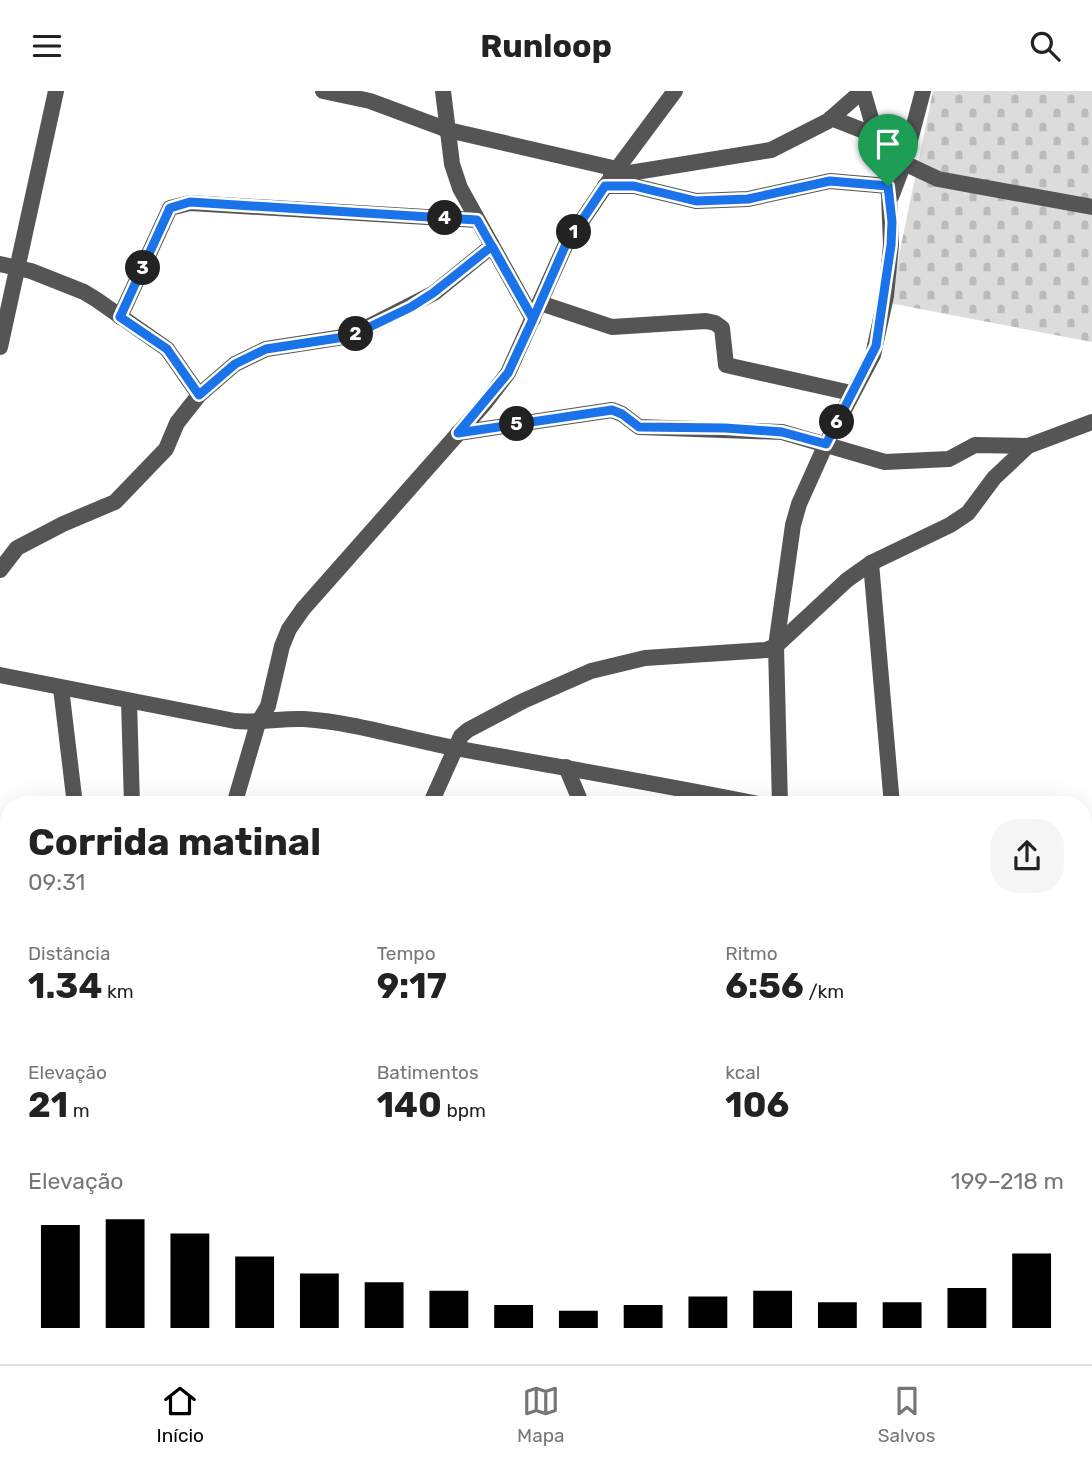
<!DOCTYPE html>
<html lang="pt">
<head>
<meta charset="utf-8">
<style>
	:root { --surface:#fff; --page:#f6f6f6; --text:#222; --muted:#767676; --line:#e0e0e0; --accent:#000 }
	body { margin:0; font-family:Rubik,sans-serif; background:var(--page); color:var(--text); height:100vh; display:flex; flex-direction:column; font-size:26px; white-space:nowrap }
	* { box-sizing:border-box; margin:0 }
	p { font-size:23px; color:var(--muted) }
	.icon { flex:none; width:38px; height:38px; fill:none; stroke:currentColor; stroke-width:2; stroke-linecap:round; stroke-linejoin:round }
	.map { position:relative; flex:1; overflow:hidden }
	.sheet { position:absolute; left:0px; top:705px; width:1092px; height:569px; display:flex; flex-direction:column; background:var(--surface); border-radius:28px 28px 0 0; box-shadow:0 7px 28px #0002 }
	.sheet>* { flex:none }
	.pin { position:absolute; display:grid; place-items:center; width:60px; height:60px; color:#fff; margin:-72px -30px; border-radius:50% 50% 50% 0; rotate:-45deg; box-shadow:0 0 7px #0007 }
	.pin .icon { rotate:45deg }
	.km { position:absolute; width:35px; height:35px; margin:-18px; border-radius:50%; background:#222; color:#fff; font-size:19px; line-height:35px; text-align:center }
	.round { display:grid; place-items:center; flex:none; width:74px; height:74px; border-radius:28px; background:var(--page) }
	.head { display:flex; align-items:center; justify-content:space-between; height:119px; padding:0 28px }
	h1 { font-size:38px; font-weight:700; line-height:52px }
	.figures { display:grid; grid-template-columns:repeat(3,1fr); gap:10px; height:119px; padding:7px 28px }
	.figures div { display:grid; align-content:center }
	.figures b { font-size:35px; font-weight:700 }
	.figures small { font-size:19px; font-weight:400 }
	.figures p { font-size:19px }
	.chart { height:196px; padding:14px 28px }
	.chart p { display:flex; justify-content:space-between }
	.chart svg { width:100%; height:126px; margin-top:7px; stroke:var(--accent); stroke-width:6 }
	header { display:flex; justify-content:space-between; align-items:center; height:91px; padding:0 28px; background:var(--surface); font-size:32px; font-weight:700 }
	.tab-bar { display:flex; justify-content:space-around; align-items:center; height:98px; border-top:2px solid var(--line); background:var(--surface); font-size:19px; color:var(--muted) }
	.tab-bar a { display:grid; justify-items:center; gap:4px }
	.tab-bar .current { color:var(--accent) }
	.map>svg:first-child { display:block }
	.cemetery { fill:url(#cemetery-stones) }
	.lines { fill:none; stroke-linecap:round; stroke-linejoin:round }
	.major-casing { stroke:#dbdbdb; stroke-width:19 }
	.minor { stroke:#555; stroke-width:16 }
	.major { stroke:#000; stroke-width:18 }
	.route-casing { stroke:#fff; stroke-width:14 }
	.route { stroke:#1a73e8; stroke-width:9 }
</style>
</head>
<body>
<header><svg class="icon" aria-label="menu" viewBox="0 0 24 24"><path d="M4 6h16M4 12h16M4 18h16"/></svg>Runloop<svg class="icon" aria-label="search" viewBox="0 0 24 24"><circle cx="10" cy="10" r="6"/><path d="M15 15l6 6"/></svg></header>
<div class="map">
<svg width="1092" height="1273" viewBox="0 0 1092 1273">
	<defs>
		<pattern id="cemetery-stones" width="16" height="16" patternUnits="userSpaceOnUse" patternTransform="scale(1.75)"><rect width="16" height="16" fill="#dcdcdc"/><path d="M2 7V4a2 2 0 0 1 4 0v3zM10 15v-3a2 2 0 0 1 4 0v3z" fill="#bbb"/></pattern>
	</defs>
	<rect width="100%" height="100%" fill="#fff"/>
	<path class="cemetery" d="M 933,0 L 1092,0 L 1092,251 L 889,212 Z"/>
	<g class="lines">
		<g class="major-casing">
			<g id="major">
				<path d="M 0,933 L 9,934"/>
				<path d="M 1083,1092 L 1092,1093"/>
			</g>
		</g>
		<g class="minor">
			<path d="M 323,0 L 370,10 L 448,39 L 617,78"/>
			<path d="M 443,0 L 452,73 L 460,97 L 533,228"/>
			<path d="M 831,27 L 877,45 L 904,72 L 938,88 L 1092,116"/>
			<path d="M 611,85 L 771,59 L 828,30 L 862,0"/>
			<path d="M 605,95 L 634,95 L 696,110 L 748,108 L 830,90 L 888,95"/>
			<path d="M 891,106 L 904,72 L 923,0"/>
			<path d="M 0,173 L 31,180 L 84,201 L 97,209 L 167,258 L 199,304"/>
			<path d="M 540,212 L 612,236 L 706,230 L 715,232 L 722,237 L 726,274 L 851,302"/>
			<path d="M 120,226 L 170,117 L 190,112 L 477,129"/>
			<path d="M 0,256 L 56,0"/>
			<path d="M 458,342 L 612,319 L 622,323 L 639,336 L 782,341 L 885,371 L 949,368 L 975,354 L 1028,355"/>
			<path d="M 871,472 L 892,714"/>
			<path d="M 0,479 L 17,457 L 63,433 L 115,411 L 166,358 L 177,332 L 199,304 L 235,273 L 266,258 L 350,245 L 434,202 L 492,155"/>
			<path d="M 0,584 L 235,630 C 258,632 281,627 304,628 C 353,631 406,648 455,657 C 558,676 660,693 763,714"/>
			<path d="M 61,597 L 75,714"/>
			<path d="M 129,610 L 132,714"/>
			<path d="M 566,676 L 582,714"/>
			<path d="M 234,714 L 258,632 L 268,615 L 282,555 L 289,538 L 303,518 L 486,311 L 508,282 L 566,153 L 617,78 L 675,0"/>
			<path d="M 430,714 L 461,645 L 468,639 L 523,610 L 591,580 L 645,567 L 766,559 L 776,555 L 847,489 L 871,472 L 950,434 L 968,422 L 994,387 L 1028,355 L 1092,331"/>
			<path d="M 780,714 L 776,555 L 793,434 L 799,413 L 826,353 L 873,264 L 886,205 L 891,154 L 889,104 L 884,72 L 863,0"/>
			<path d="M 1083,846 L 1092,850"/>
			<path d="M 0,1013 L 9,1027"/>
			<path d="M 0,1044 L 9,1042"/>
			<path d="M 81,1265 L 82,1273"/>
			<path d="M 460,1265 L 462,1273"/>
			<path d="M 969,1265 L 1010,1273"/>
			<path d="M 183,1273 L 196,1265"/>
			<path d="M 700,1273 L 700,1265"/>
			<path d="M 885,1273 L 886,1265"/>
		</g>
		<use href="#major" class="major"/>
	</g>
	<g class="lines">
		<g class="route-casing">
			<path id="route" d="M 888,95 L 830,90 L 748,108 L 696,110 L 634,95 L 605,95 L 566,153 L 533,228 L 492,155 L 433,202 L 411,216 L 351,245 L 266,258 L 235,273 L 199,304 L 167,258 L 120,226 L 170,117 L 190,111 L 477,129 L 533,228 L 508,282 L 458,342 L 612,319 L 622,323 L 639,336 L 725,337 L 782,341 L 826,353 L 876,255 L 891,154 L 892,131 L 888,95"/>
		</g>
		<use href="#route" class="route"/>
	</g>
</svg>
<div class="pin" style="left:888px;top:95px;background:#1e9e55"><svg class="icon" aria-label="arrive" viewBox="0 0 24 24"><path d="M6 21V4h12l-3 4 3 4H6"/></svg></div>
<b class="km" style="left:574px;top:141px">1</b>
<b class="km" style="left:356px;top:243px">2</b>
<b class="km" style="left:143px;top:177px">3</b>
<b class="km" style="left:445px;top:127px">4</b>
<b class="km" style="left:517px;top:333px">5</b>
<b class="km" style="left:837px;top:331px">6</b>
<section class="sheet">
<div class="head"><div><h1>Corrida matinal</h1><p>09:31</p></div><a class="round"><svg class="icon" aria-label="share" viewBox="0 0 24 24"><path d="M12 15V3M7 8l5-5 5 5M5 13v7h14v-7"/></svg></a></div>
<div class="figures">
<div><p>Distância</p><b>1.34<small> km</small></b></div>
<div><p>Tempo</p><b>9:17</b></div>
<div><p>Ritmo</p><b>6:56<small> /km</small></b></div>
</div>
<div class="figures">
<div><p>Elevação</p><b>21<small> m</small></b></div>
<div><p>Batimentos</p><b>140<small> bpm</small></b></div>
<div><p>kcal</p><b>106</b></div>
</div>
<div class="chart"><p><span>Elevação</span>199–218 m</p>
<svg viewBox="0 0 160 44" preserveAspectRatio="none"><path d="M5 44V8M15 44V6M25 44V11M35 44V19M45 44V25M55 44V28M65 44V31M75 44V36M85 44V38M95 44V36M105 44V33M115 44V31M125 44V35M135 44V35M145 44V30M155 44V18"/></svg>
</div>
</section>
</div>
<nav class="tab-bar">
<a class="current"><svg class="icon" aria-label="home" viewBox="0 0 24 24"><path d="M3 11l9-7 9 7M6 9v11h12V9"/></svg>Início</a>
<a><svg class="icon" aria-label="map" viewBox="0 0 24 24"><path d="M3 6l6-2 6 2 6-2v14l-6 2-6-2-6 2zM9 4v14M15 6v14"/></svg>Mapa</a>
<a><svg class="icon" aria-label="saved" viewBox="0 0 24 24"><path d="M7 4h10v16l-5-4-5 4z"/></svg>Salvos</a>
</nav>
</body>
</html>
